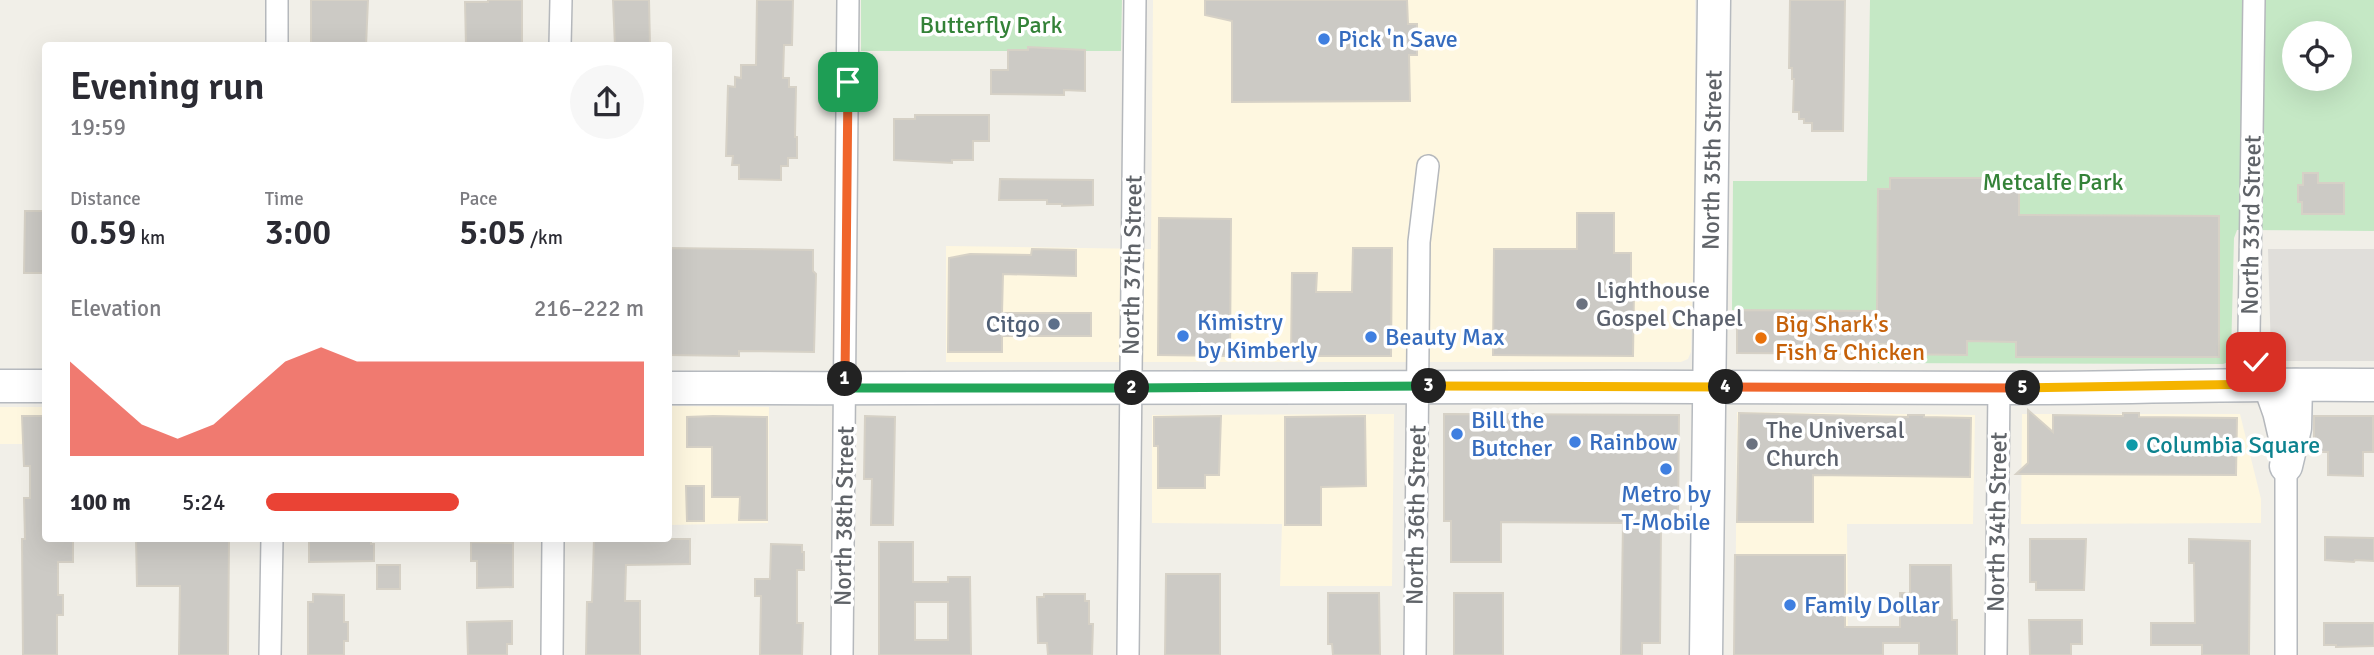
<!DOCTYPE html>
<html lang="en">
<head>
<meta charset="utf-8">
<style>
	:root { --surface:#fff; --page:#f7f7f7; --text:#2b2b33; --muted:#7c7c81; --accent:#ea4335 }
	body { margin:0; font-family:Signika,sans-serif; background:var(--page); color:var(--text); height:100vh; display:flex; flex-direction:column; font-size:26px; white-space:nowrap }
	* { box-sizing:border-box; margin:0 }
	p { font-size:23px; color:var(--muted) }
	.icon { flex:none; width:38px; height:38px; fill:none; stroke:currentColor; stroke-width:2; stroke-linecap:round; stroke-linejoin:round }
	.map { position:relative; flex:1; overflow:hidden }
	.details { position:absolute; left:42px; top:42px; width:630px; height:500px; display:flex; flex-direction:column; background:var(--surface); border-radius:7px; box-shadow:0 7px 28px #0002 }
	.details>* { flex:none }
	.controls { position:absolute; left:2282px; top:21px; display:grid; gap:14px }
	.controls a { display:grid; place-items:center; width:70px; height:70px; border-radius:50%; background:var(--surface); box-shadow:0 7px 28px #0002; font-size:35px }
	.pin { position:absolute; display:grid; place-items:center; width:60px; height:60px; color:#fff; margin:-30px; border-radius:14px; box-shadow:0 4px 10px #0006 }
	.km { position:absolute; width:35px; height:35px; margin:-18px; border-radius:50%; background:#222; color:#fff; font-size:19px; line-height:35px; text-align:center }
	.round { display:grid; place-items:center; flex:none; width:74px; height:74px; border-radius:37px; background:var(--page) }
	.headline { display:flex; align-items:center; justify-content:space-between; height:119px; padding:0 28px }
	h1 { font-size:38px; font-weight:600; line-height:52px }
	.stats { display:grid; grid-template-columns:repeat(3,1fr); gap:10px; height:119px; padding:7px 28px }
	.stats div { display:grid; align-content:center }
	.stats b { font-size:35px; font-weight:600 }
	.stats small { font-size:19px; font-weight:400 }
	.stats p { font-size:19px }
	.chart { height:196px; padding:14px 28px }
	.chart p { display:flex; justify-content:space-between }
	.chart svg { width:100%; height:126px; margin-top:7px; fill:var(--accent); opacity:.7 }
	ul { padding:0 28px; list-style:none; font-size:23px }
	li { display:grid; grid-template-columns:112px 84px 1fr; align-items:center; height:52px }
	li i { height:18px; border-radius:9px; background:var(--accent) }
	.map>svg:first-child { display:block }
	.commercial { fill:#fef7e0 }
	.industrial { fill:#e0deda }
	.green { fill:#c5e8c5; fill-rule:evenodd }
	.building { fill:#cccac5; stroke:#d6d1c6; stroke-width:2; fill-rule:evenodd }
	.lines { fill:none; stroke-linecap:round; stroke-linejoin:round }
	.minor-casing { stroke:#b5b8bc; stroke-width:24 }
	.secondary-casing { stroke:#b6babf; stroke-width:35 }
	.minor { stroke:#fff; stroke-width:21 }
	.secondary { stroke:#fff; stroke-width:32 }
	.split-1-casing { stroke:#fff; stroke-width:14 }
	.split-2-casing { stroke:#fff; stroke-width:14 }
	.split-3-casing { stroke:#fff; stroke-width:14 }
	.split-4-casing { stroke:#fff; stroke-width:14 }
	.split-5-casing { stroke:#fff; stroke-width:14 }
	.split-6-casing { stroke:#fff; stroke-width:14 }
	.split-1 { stroke:#f0652b; stroke-width:9 }
	.split-2 { stroke:#22a559; stroke-width:9 }
	.split-3 { stroke:#22a559; stroke-width:9 }
	.split-4 { stroke:#f5b400; stroke-width:9 }
	.split-5 { stroke:#f0652b; stroke-width:9 }
	.split-6 { stroke:#f5b400; stroke-width:9 }
	.shop-dot { fill:#3f7fe0; stroke:#fff; stroke-width:2.5 }
	.worship-dot { fill:#6b7280; stroke:#fff; stroke-width:2.5 }
	.service-dot { fill:#5c6f8a; stroke:#fff; stroke-width:2.5 }
	.food-dot { fill:#e8710a; stroke:#fff; stroke-width:2.5 }
	.culture-dot { fill:#0f9aa8; stroke:#fff; stroke-width:2.5 }
	.labels { text-anchor:middle; dominant-baseline:central; stroke-width:7; stroke-linejoin:round; paint-order:stroke }
	.park-label { font-size:24px; fill:#348238; stroke:#fff }
	.shop-label { font-size:24px; fill:#366cbe; stroke:#fff; text-anchor:start }
	.street-label { font-size:24px; fill:#5f6368; stroke:#fff }
	.worship-label { font-size:24px; fill:#5b616d; stroke:#fff; text-anchor:start }
	.service-label { font-size:24px; fill:#4e5e75; stroke:#fff; text-anchor:end }
	.food-label { font-size:24px; fill:#c56008; stroke:#fff; text-anchor:start }
	.culture-label { font-size:24px; fill:#0d838f; stroke:#fff; text-anchor:start }
</style>
</head>
<body>
<div class="map">
<svg width="2374" height="655" viewBox="0 0 2374 655">
	<rect width="100%" height="100%" fill="#f1efe8"/>
	<g class="commercial">
		<path d="M 1153,0 L 1695,0 L 1695,193 L 1691,352 L 1688,359 L 1681,362 L 946,362 L 946,246 L 1151,249 Z"/>
		<path d="M 668,406 L 769,407 L 768,523 L 669,525 Z"/>
		<rect x="0" y="407" width="45" height="37"/>
		<path d="M 1737,412 L 1975,415 L 1973,524 L 1847,524 L 1848,655 L 1735,655 Z"/>
		<path d="M 1394,414 L 1392,586 L 1280,586 L 1282,524 L 1152,523 L 1152,415 Z"/>
		<path d="M 2022,414 L 2240,414 L 2261,499 L 2261,523 L 2021,524 Z"/>
	</g>
	<path class="industrial" d="M 2268,249 L 2374,249 L 2374,361 L 2280,361 L 2271,354 Z"/>
	<g class="green">
		<path d="M 861,0 L 1122,0 L 1121,51 L 861,51 Z"/>
		<path d="M 1870,0 L 2374,0 L 2374,231 L 2237,230 L 2234,238 L 2231,355 L 2229,362 L 2223,364 L 1869,363 L 1867,311 L 1732,310 L 1733,181 L 1867,181 ZM 2294,33 L 2340,33 L 2340,79 L 2294,79 Z"/>
	</g>
	<g class="building">
		<path d="M 311,0 L 368,0 L 366,46 L 311,46 Z"/>
		<path d="M 488,0 L 522,0 L 522,46 L 466,46 L 465,2 L 488,2 Z"/>
		<path d="M 613,0 L 649,0 L 650,46 L 615,46 Z"/>
		<path d="M 757,0 L 793,0 L 792,45 L 784,45 L 783,78 L 789,78 L 789,87 L 796,87 L 795,137 L 797,137 L 797,158 L 788,158 L 788,166 L 781,166 L 781,180 L 739,179 L 739,165 L 732,165 L 733,156 L 726,156 L 728,86 L 735,87 L 735,77 L 741,78 L 741,65 L 756,65 Z"/>
		<path d="M 1205,0 L 1407,0 L 1408,24 L 1417,24 L 1417,55 L 1409,55 L 1410,101 L 1232,102 L 1232,21 L 1205,15 Z"/>
		<path d="M 1790,0 L 1845,0 L 1843,131 L 1812,131 L 1812,123 L 1804,123 L 1804,119 L 1799,119 L 1799,112 L 1793,112 L 1794,79 L 1792,79 L 1792,68 L 1789,68 Z"/>
		<path d="M 1028,47 L 1085,50 L 1085,91 L 1064,90 L 1064,95 L 991,94 L 991,70 L 1008,70 L 1008,50 L 1028,50 Z"/>
		<path d="M 915,115 L 989,115 L 989,141 L 973,141 L 973,160 L 952,160 L 952,163 L 894,160 L 894,119 L 915,119 Z"/>
		<path d="M 2303,173 L 2318,173 L 2318,183 L 2344,183 L 2344,214 L 2302,214 L 2302,202 L 2298,202 L 2298,185 L 2303,185 Z"/>
		<path d="M 1890,178 L 2007,178 L 2007,189 L 2019,189 L 2019,215 L 2219,216 L 2219,357 L 2016,357 L 2016,342 L 1967,341 L 1967,355 L 1890,354 L 1890,344 L 1854,344 L 1854,354 L 1737,353 L 1737,310 L 1877,311 L 1878,189 L 1890,189 Z"/>
		<path d="M 1000,179 L 1093,180 L 1093,205 L 1062,206 L 1062,204 L 1047,204 L 1047,200 L 999,200 Z"/>
		<path d="M 25,211 L 46,211 L 46,273 L 24,273 Z"/>
		<path d="M 1577,213 L 1614,213 L 1614,253 L 1631,253 L 1631,289 L 1634,289 L 1633,356 L 1493,355 L 1494,249 L 1577,249 Z"/>
		<path d="M 1159,218 L 1231,219 L 1230,356 L 1158,355 Z"/>
		<path d="M 668,248 L 813,250 L 813,271 L 816,274 L 814,352 L 739,351 L 739,356 L 668,355 Z"/>
		<path d="M 1353,248 L 1392,248 L 1391,356 L 1291,356 L 1292,273 L 1317,273 L 1316,292 L 1352,292 Z"/>
		<path d="M 1032,249 L 1076,250 L 1076,276 L 1003,274 L 1002,313 L 1091,313 L 1091,336 L 1002,336 L 1002,352 L 948,352 L 949,258 L 970,254 L 1031,255 Z"/>
		<path d="M 2028,410 L 2053,432 L 2053,415 L 2123,416 L 2123,413 L 2139,413 L 2139,417 L 2237,418 L 2236,475 L 2016,474 L 2028,463 Z"/>
		<path d="M 1739,413 L 1908,417 L 1908,415 L 1924,415 L 1924,417 L 1971,418 L 1970,477 L 1813,475 L 1813,522 L 1737,522 Z"/>
		<path d="M 1444,414 L 1679,415 L 1678,523 L 1661,523 L 1660,643 L 1642,643 L 1642,655 L 1621,655 L 1623,523 L 1501,522 L 1501,562 L 1451,562 L 1451,521 L 1444,521 Z"/>
		<path d="M 22,416 L 46,416 L 46,539 L 73,539 L 73,562 L 58,562 L 58,595 L 63,595 L 63,615 L 57,615 L 57,655 L 23,655 L 22,539 L 25,539 L 24,498 L 30,498 L 30,466 L 24,466 Z"/>
		<path d="M 713,416 L 767,417 L 767,520 L 739,520 L 740,497 L 712,497 L 712,447 L 687,447 L 687,417 Z"/>
		<path d="M 865,416 L 895,417 L 893,525 L 871,525 L 872,479 L 864,479 Z"/>
		<path d="M 1221,416 L 1219,475 L 1205,475 L 1205,488 L 1158,488 L 1158,446 L 1154,446 L 1154,417 Z"/>
		<path d="M 1365,416 L 1366,486 L 1321,487 L 1321,525 L 1285,525 L 1285,417 Z"/>
		<path d="M 2314,416 L 2373,416 L 2373,452 L 2363,452 L 2363,476 L 2328,475 L 2328,452 L 2314,452 Z"/>
		<path d="M 686,486 L 704,486 L 704,521 L 687,521 Z"/>
		<path d="M 2325,537 L 2374,538 L 2374,561 L 2355,560 L 2354,562 L 2325,560 Z"/>
		<path d="M 136,539 L 229,539 L 228,655 L 179,655 L 180,586 L 137,586 Z"/>
		<path d="M 309,539 L 371,539 L 371,544 L 374,544 L 374,561 L 309,562 Z"/>
		<path d="M 594,539 L 690,539 L 690,564 L 626,565 L 625,601 L 640,601 L 640,655 L 586,655 L 587,602 L 592,602 Z"/>
		<path d="M 2030,539 L 2086,539 L 2084,590 L 2036,590 L 2036,582 L 2030,582 Z"/>
		<path d="M 2189,539 L 2250,541 L 2249,655 L 2202,655 L 2202,645 L 2151,645 L 2151,623 L 2195,623 L 2194,563 L 2189,563 Z"/>
		<path d="M 471,542 L 513,543 L 513,587 L 477,588 L 477,561 L 471,561 Z"/>
		<path d="M 879,542 L 913,542 L 913,582 L 948,582 L 948,577 L 970,577 L 971,655 L 879,655 ZM 915,602 L 948,602 L 948,640 L 915,640 Z"/>
		<path d="M 771,544 L 802,545 L 802,552 L 804,552 L 804,570 L 797,570 L 797,623 L 803,623 L 802,655 L 760,655 L 761,596 L 755,596 L 755,579 L 770,579 Z"/>
		<path d="M 1735,555 L 1845,555 L 1845,627 L 1900,627 L 1900,593 L 1910,593 L 1910,565 L 1951,565 L 1952,620 L 1957,620 L 1957,655 L 1919,655 L 1919,643 L 1883,643 L 1883,655 L 1734,655 Z"/>
		<rect x="377" y="565" width="23" height="24"/>
		<path d="M 1166,574 L 1220,574 L 1220,655 L 1165,655 Z"/>
		<path d="M 1328,593 L 1379,593 L 1380,655 L 1333,655 L 1332,644 L 1328,644 Z"/>
		<rect x="1454" y="593" width="49" height="62"/>
		<path d="M 313,594 L 344,595 L 344,622 L 348,622 L 348,641 L 344,641 L 344,655 L 308,655 L 308,602 L 313,602 Z"/>
		<path d="M 1044,594 L 1085,594 L 1085,601 L 1089,601 L 1089,624 L 1093,624 L 1092,655 L 1048,655 L 1047,643 L 1038,643 L 1037,597 L 1044,597 Z"/>
		<path d="M 2029,620 L 2082,620 L 2082,644 L 2071,644 L 2071,655 L 2030,655 Z"/>
		<path d="M 512,621 L 512,644 L 507,644 L 507,655 L 468,655 L 467,622 Z"/>
		<path d="M 2324,623 L 2374,623 L 2374,646 L 2336,647 L 2336,645 L 2324,645 Z"/>
	</g>
	<g class="lines">
		<g class="minor-casing">
			<g id="minor">
				<path d="M 2254,0 L 2249,335 L 2251,349 L 2274,414 L 2286,466 L 2286,655"/>
				<path d="M 277,46 L 277,0"/>
				<path d="M 560,46 L 561,0"/>
				<path d="M 270,655 L 272,539"/>
				<path d="M 552,655 L 553,539"/>
				<path d="M 842,655 L 848,0"/>
				<path d="M 1128,655 L 1135,0"/>
				<path d="M 1415,655 L 1419,242 L 1428,166"/>
				<path d="M 1996,655 L 1999,388"/>
			</g>
		</g>
		<g class="secondary-casing">
			<g id="secondary">
				<path d="M 0,386 L 46,386"/>
				<path d="M 668,388 C 1111,389 1554,385 1997,388 C 2123,389 2248,383 2374,385"/>
				<path d="M 2286,466 L 2295,428 L 2296,385"/>
				<path d="M 1706,655 L 1714,0"/>
			</g>
		</g>
		<use href="#minor" class="minor"/>
		<use href="#secondary" class="secondary"/>
	</g>
	<g class="lines">
		<g class="split-1-casing">
			<path id="split-1" d="M 845,379 L 848,82"/>
		</g>
		<g class="split-2-casing">
			<path id="split-2" d="M 845,379 L 845,388 L 1132,388"/>
		</g>
		<g class="split-3-casing">
			<path id="split-3" d="M 1132,388 L 1429,386"/>
		</g>
		<g class="split-4-casing">
			<path id="split-4" d="M 1429,386 L 1726,387"/>
		</g>
		<g class="split-5-casing">
			<path id="split-5" d="M 1726,387 L 2023,388"/>
		</g>
		<g class="split-6-casing">
			<path id="split-6" d="M 2023,388 L 2264,384 L 2256,362"/>
		</g>
		<use href="#split-1" class="split-1"/>
		<use href="#split-2" class="split-2"/>
		<use href="#split-3" class="split-3"/>
		<use href="#split-4" class="split-4"/>
		<use href="#split-5" class="split-5"/>
		<use href="#split-6" class="split-6"/>
	</g>
	<g class="shop-dot">
		<circle cx="1324" cy="39" r="7"/>
		<circle cx="1183" cy="336" r="7"/>
		<circle cx="1371" cy="337" r="7"/>
		<circle cx="1457" cy="434" r="7"/>
		<circle cx="1575" cy="442" r="7"/>
		<circle cx="1666" cy="469" r="7"/>
		<circle cx="1790" cy="605" r="7"/>
	</g>
	<g class="worship-dot">
		<circle cx="1582" cy="304" r="7"/>
		<circle cx="1752" cy="444" r="7"/>
	</g>
	<circle class="service-dot" cx="1054" cy="324" r="7"/>
	<circle class="food-dot" cx="1761" cy="338" r="7"/>
	<circle class="culture-dot" cx="2132" cy="445" r="7"/>
	<g class="labels">
		<g class="park-label">
			<text x="991" y="25">Butterfly Park</text>
			<text x="2053" y="182">Metcalfe Park</text>
		</g>
		<g class="shop-label">
			<text x="1338" y="39">Pick 'n Save</text>
			<text x="1197" y="322">Kimistry<tspan x="1197" dy="28">by Kimberly</tspan></text>
			<text x="1385" y="337">Beauty Max</text>
			<text x="1471" y="420">Bill the<tspan x="1471" dy="28">Butcher</tspan></text>
			<text x="1589" y="442">Rainbow</text>
			<text x="1666" y="494" text-anchor="middle">Metro by<tspan x="1666" dy="28">T-Mobile</tspan></text>
			<text x="1804" y="605">Family Dollar</text>
		</g>
		<g class="street-label">
			<text transform="translate(1712 160) rotate(-89)">North 35th Street</text>
			<text transform="translate(2251 225) rotate(-89)">North 33rd Street</text>
			<text transform="translate(1132 265) rotate(-89)">North 37th Street</text>
			<text transform="translate(1416 515) rotate(-89)">North 36th Street</text>
			<text transform="translate(844 516) rotate(-89)">North 38th Street</text>
			<text transform="translate(1997 522) rotate(-89)">North 34th Street</text>
		</g>
		<g class="worship-label">
			<text x="1596" y="290">Lighthouse<tspan x="1596" dy="28">Gospel Chapel</tspan></text>
			<text x="1766" y="430">The Universal<tspan x="1766" dy="28">Church</tspan></text>
		</g>
		<g class="service-label">
			<text x="1040" y="324">Citgo</text>
		</g>
		<g class="food-label">
			<text x="1775" y="324">Big Shark's<tspan x="1775" dy="28">Fish &amp; Chicken</tspan></text>
		</g>
		<g class="culture-label">
			<text x="2146" y="445">Columbia Square</text>
		</g>
	</g>
</svg>
<div class="controls">
<a><svg class="icon" aria-label="locate" viewBox="0 0 24 24"><circle cx="12" cy="12" r="6"/><path d="M12 2v4M12 18v4M2 12h4M18 12h4"/></svg></a>
</div>
<div class="pin" style="left:848px;top:82px;background:#1e9e55"><svg class="icon" aria-label="arrive" viewBox="0 0 24 24"><path d="M6 21V4h12l-3 4 3 4H6"/></svg></div>
<div class="pin" style="left:2256px;top:362px;background:#d93025"><svg class="icon" aria-label="check" viewBox="0 0 24 24"><path d="M5 12l5 5 9-10"/></svg></div>
<b class="km" style="left:845px;top:379px">1</b>
<b class="km" style="left:1132px;top:388px">2</b>
<b class="km" style="left:1429px;top:386px">3</b>
<b class="km" style="left:1726px;top:387px">4</b>
<b class="km" style="left:2023px;top:388px">5</b>
<section class="details">
<div class="headline"><div><h1>Evening run</h1><p>19:59</p></div><a class="round"><svg class="icon" aria-label="share" viewBox="0 0 24 24"><path d="M12 15V3M7 8l5-5 5 5M5 13v7h14v-7"/></svg></a></div>
<div class="stats">
<div><p>Distance</p><b>0.59<small> km</small></b></div>
<div><p>Time</p><b>3:00</b></div>
<div><p>Pace</p><b>5:05<small> /km</small></b></div>
</div>
<div class="chart"><p><span>Elevation</span>216–222 m</p>
<svg viewBox="0 0 160 44" preserveAspectRatio="none"><path d="M0 44V11L10 22L20 33L30 38L40 33L50 22L60 11L70 6L80 11L90 11L100 11L110 11L120 11L130 11L140 11L150 11L160 11V44z"/></svg>
</div>
<ul>
<li><b>100 m</b>5:24<i style="width:51%"></i></li>
</ul>
</section>
</div>
</body>
</html>
